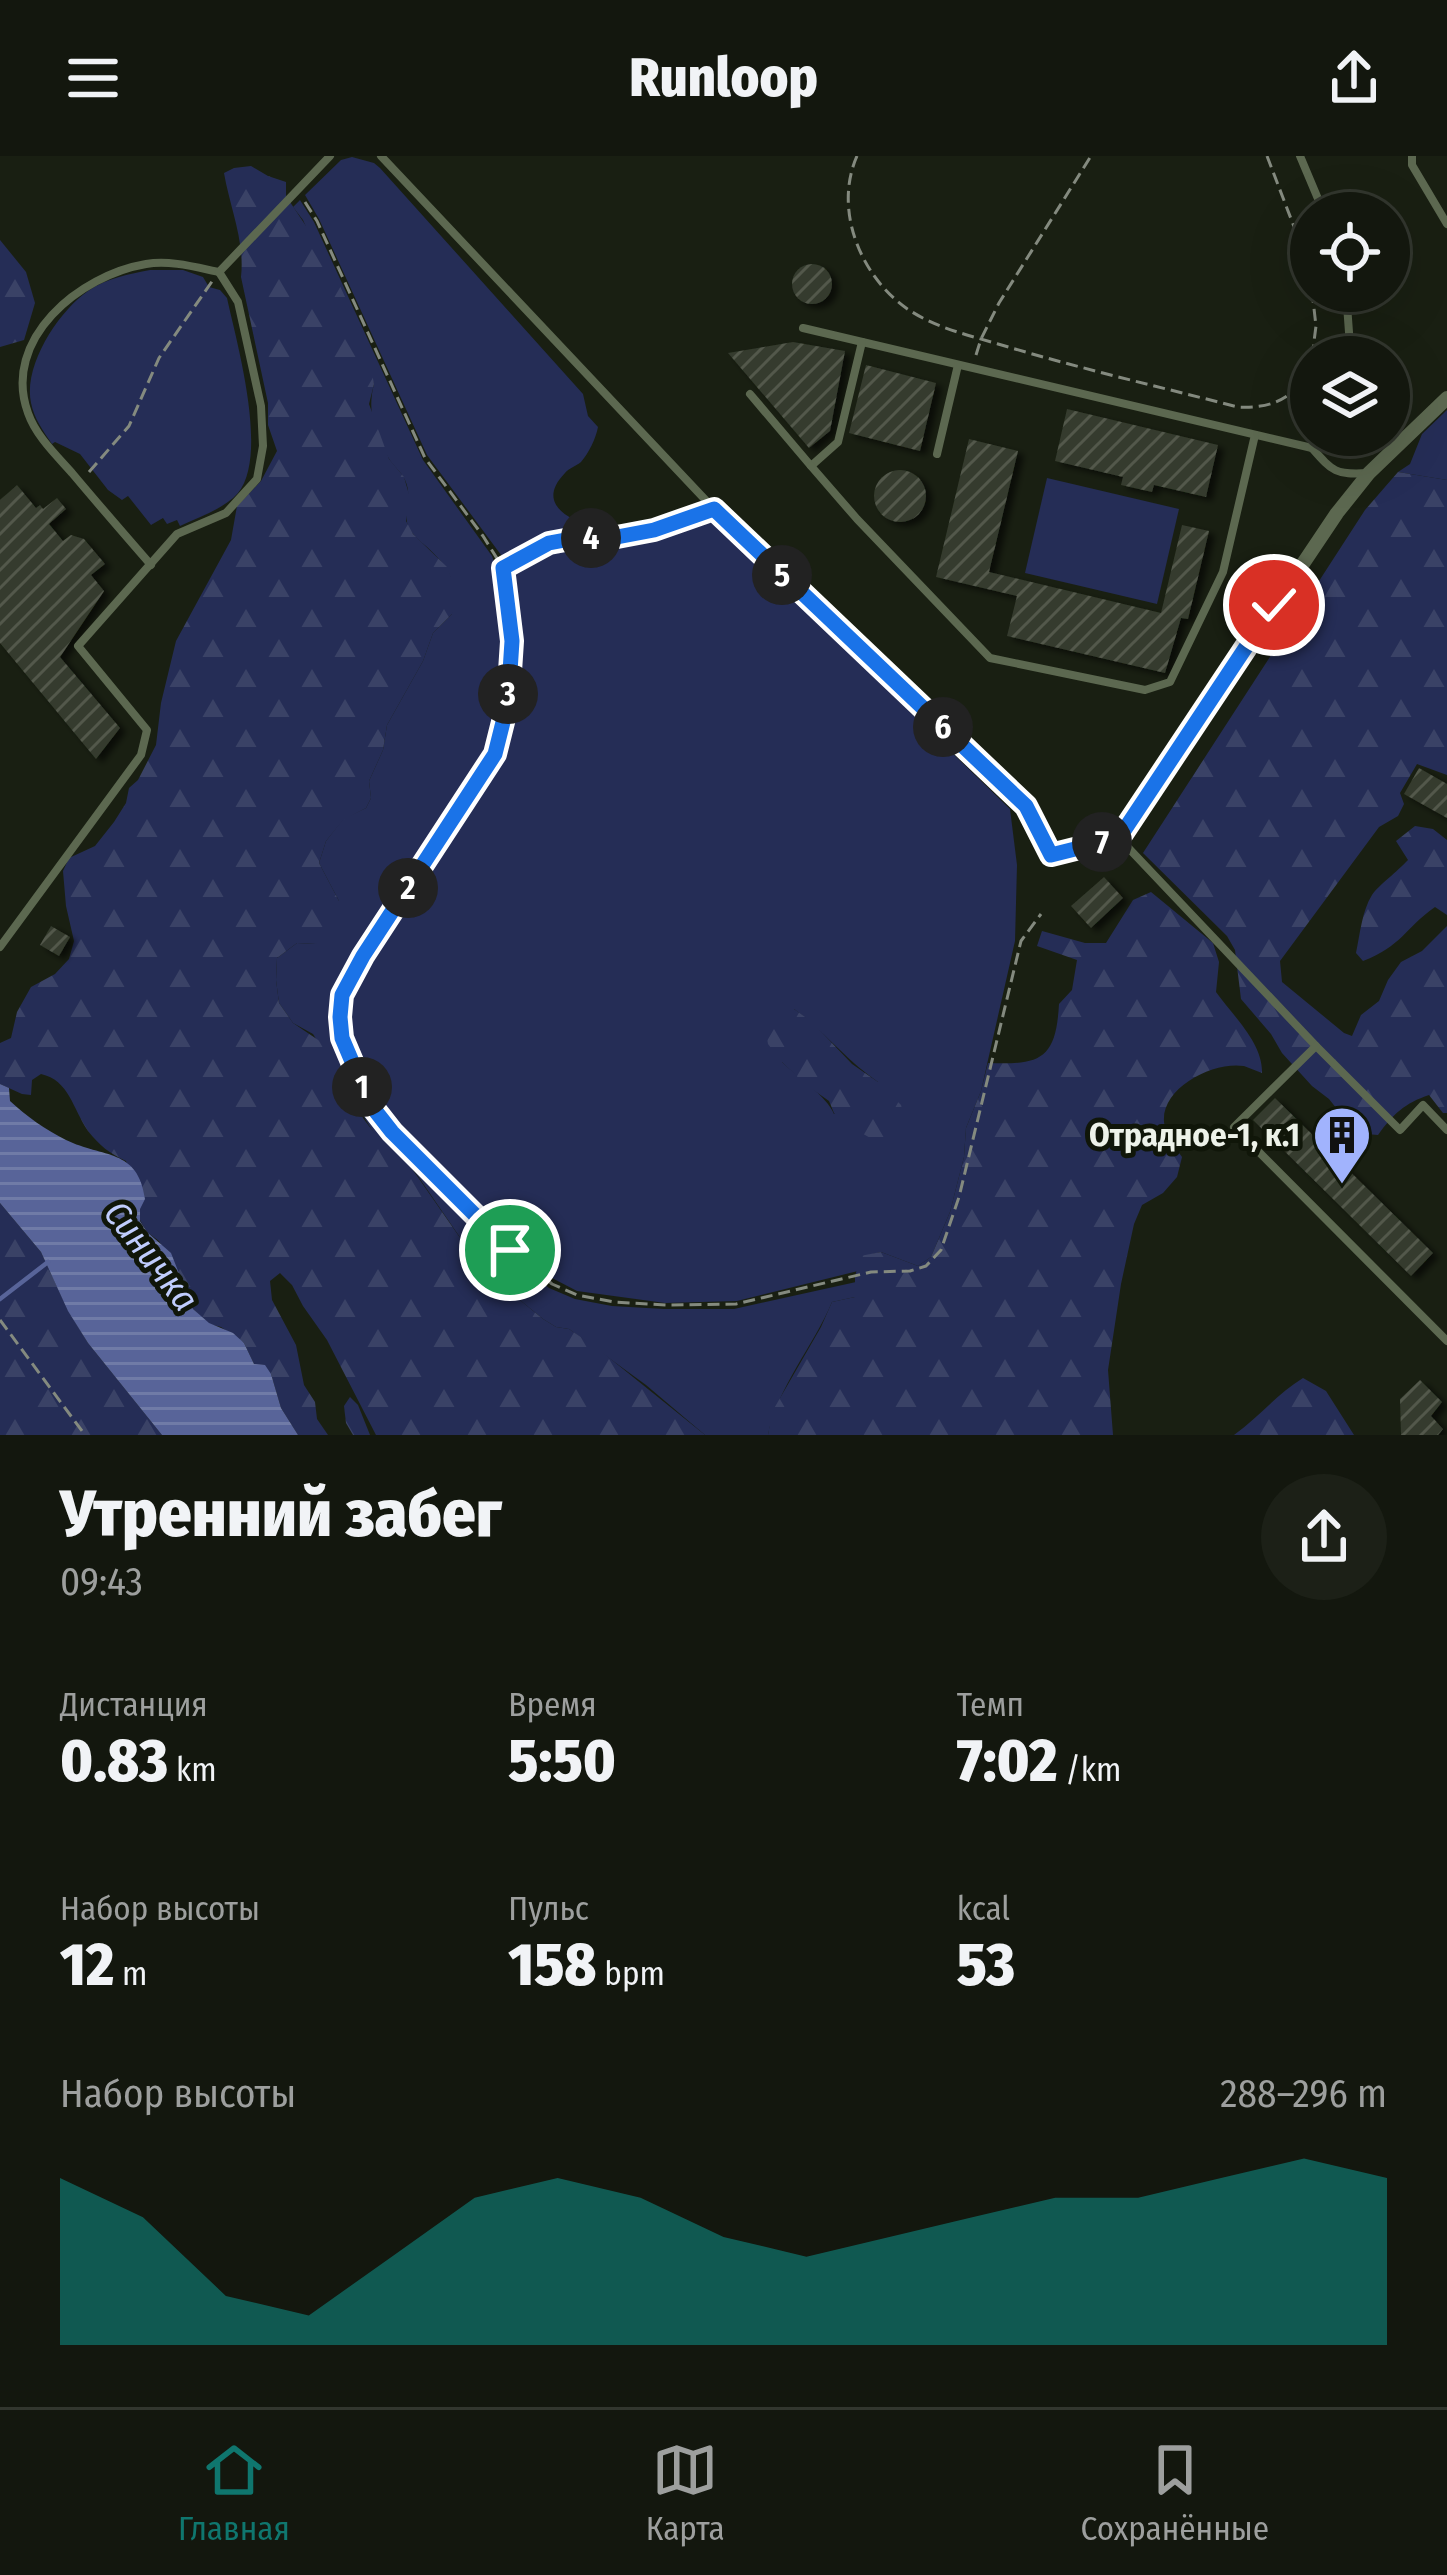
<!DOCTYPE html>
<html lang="ru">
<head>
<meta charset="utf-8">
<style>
	:root { --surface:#13170e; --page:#1c2017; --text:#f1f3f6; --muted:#9d9f9e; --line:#32362e; --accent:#0f766e }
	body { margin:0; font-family:"Fira Sans Condensed",sans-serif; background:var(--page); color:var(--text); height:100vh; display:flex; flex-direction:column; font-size:45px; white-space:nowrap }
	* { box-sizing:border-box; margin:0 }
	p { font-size:39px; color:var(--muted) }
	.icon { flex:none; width:66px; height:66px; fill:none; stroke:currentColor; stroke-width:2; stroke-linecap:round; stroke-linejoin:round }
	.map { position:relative; height:1279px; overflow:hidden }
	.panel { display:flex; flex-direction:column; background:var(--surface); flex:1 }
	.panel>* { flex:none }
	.controls { position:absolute; left:1290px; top:36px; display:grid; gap:24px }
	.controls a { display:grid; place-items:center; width:120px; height:120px; border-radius:50%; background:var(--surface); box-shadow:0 12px 48px #0002,0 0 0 3px var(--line); font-size:60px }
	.pin { position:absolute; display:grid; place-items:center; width:102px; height:102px; color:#fff; margin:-51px; border:6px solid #fff; border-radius:50%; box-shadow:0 3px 12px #0007 }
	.km { position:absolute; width:60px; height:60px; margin:-30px; border-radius:50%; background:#222; color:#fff; font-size:33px; line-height:60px; text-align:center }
	.round { display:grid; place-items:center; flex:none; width:126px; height:126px; border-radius:63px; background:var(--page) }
	.head { display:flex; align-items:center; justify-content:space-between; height:204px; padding:0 60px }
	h1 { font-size:66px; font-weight:800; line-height:90px }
	.metrics { display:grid; grid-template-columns:repeat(3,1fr); gap:18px; height:204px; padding:12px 60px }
	.metrics div { display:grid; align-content:center }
	.metrics b { font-size:60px; font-weight:800 }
	.metrics small { font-size:33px; font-weight:400 }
	.metrics p { font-size:33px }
	.chart { height:336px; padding:24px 60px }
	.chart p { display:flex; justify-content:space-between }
	.chart svg { width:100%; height:216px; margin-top:12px; fill:var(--accent); opacity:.7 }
	header { display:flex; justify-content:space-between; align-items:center; height:156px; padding:0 60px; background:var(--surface); font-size:54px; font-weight:800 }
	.dock { display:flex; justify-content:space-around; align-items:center; height:168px; border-top:3px solid var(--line); background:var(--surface); font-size:33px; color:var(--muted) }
	.dock a { display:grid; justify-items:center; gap:6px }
	.dock .active { color:var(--accent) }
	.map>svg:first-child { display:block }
	.grass { fill:#252d56; fill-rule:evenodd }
	.forest { fill:url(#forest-firs) }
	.water { fill:url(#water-rules) }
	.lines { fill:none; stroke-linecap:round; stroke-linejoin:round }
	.stream { stroke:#586499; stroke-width:4.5 }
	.building { fill:url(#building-hatch); filter:url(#shadow) }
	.path { stroke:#848a7f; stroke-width:3; stroke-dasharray:12 6; stroke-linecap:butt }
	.lane { stroke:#5c6850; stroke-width:8 }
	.street { stroke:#5c6850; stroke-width:14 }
	.route-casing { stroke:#fff; stroke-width:24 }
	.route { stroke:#1a73e8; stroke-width:15 }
	.labels { text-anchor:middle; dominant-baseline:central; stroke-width:10; stroke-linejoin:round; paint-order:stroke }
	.poi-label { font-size:33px; font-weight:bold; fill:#edf2e9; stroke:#101609; text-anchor:end }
	.water-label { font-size:36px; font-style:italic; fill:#c0cdfd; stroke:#101609 }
</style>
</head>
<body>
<header><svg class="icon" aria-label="menu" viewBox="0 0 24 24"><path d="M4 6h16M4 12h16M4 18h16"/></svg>Runloop<svg class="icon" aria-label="share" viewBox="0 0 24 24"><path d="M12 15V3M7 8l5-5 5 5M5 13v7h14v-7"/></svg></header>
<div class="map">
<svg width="1447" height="1279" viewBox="0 0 1447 1279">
	<defs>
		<pattern id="forest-firs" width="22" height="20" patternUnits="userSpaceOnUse" patternTransform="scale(3)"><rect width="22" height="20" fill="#252d56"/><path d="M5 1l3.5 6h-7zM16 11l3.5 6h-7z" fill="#3a4266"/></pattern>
		<pattern id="water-rules" width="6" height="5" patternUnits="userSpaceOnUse" patternTransform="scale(3)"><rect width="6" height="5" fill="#586499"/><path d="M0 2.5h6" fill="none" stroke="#707ba7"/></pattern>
		<pattern id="building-hatch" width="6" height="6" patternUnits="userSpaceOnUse" patternTransform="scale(3)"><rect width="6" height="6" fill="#343b2d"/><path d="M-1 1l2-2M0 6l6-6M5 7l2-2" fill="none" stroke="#52584b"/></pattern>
		<filter id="shadow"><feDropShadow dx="6" dy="4" stdDeviation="3" flood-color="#0009"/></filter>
	</defs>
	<rect width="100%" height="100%" fill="#191f12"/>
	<g class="grass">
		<path d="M 352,1 L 374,7 L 380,12 L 583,238 L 588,260 L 598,271 C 596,282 589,297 581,306 C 576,310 569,312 565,317 C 537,346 565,362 592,371 L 594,376 L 548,384 L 511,402 L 504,403 L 427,299 L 319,63 L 305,39 L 341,4 Z"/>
		<path d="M 300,44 L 314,66 L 423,304 L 492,400 L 500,423 L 504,450 L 506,486 L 503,547 L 490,598 L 359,797 L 338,838 L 335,861 L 338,884 L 367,951 L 471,1065 L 549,1132 L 575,1143 L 612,1150 L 664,1153 L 734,1153 L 856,1126 L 855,1141 L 832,1146 C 813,1191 777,1232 768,1279 L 705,1279 L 646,1229 L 569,1173 L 556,1171 L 543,1163 L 481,1112 L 400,994 L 375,979 L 313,878 L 293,867 L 279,847 L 276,824 L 277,802 L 297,787 L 316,788 L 339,745 L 319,707 L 326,685 L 343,663 L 366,652 L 371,642 L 369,625 L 383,594 L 387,569 L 423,505 L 433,477 L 452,458 C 453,421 455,418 427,391 C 420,385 412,379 408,370 C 403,355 413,341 405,324 C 401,315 392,309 388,301 C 374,276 367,255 374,228 L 303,64 L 293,51 Z"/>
		<path d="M 150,114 L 183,114 L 203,121 L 209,131 L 220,134 L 227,142 C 237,188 269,299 238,337 C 224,353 199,361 180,370 L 177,364 L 167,368 L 163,362 L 151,369 L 128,340 L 122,344 L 108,334 L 80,298 L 55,286 L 52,288 C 43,275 34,262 31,247 C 23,209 59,155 88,135 C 107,122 129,118 150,114 Z"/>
		<path d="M 1447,254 L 1447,324 L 1398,316 L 1410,308 L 1422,278 Z"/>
		<path d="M 1047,322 L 1179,353 L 1157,448 L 1025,417 Z"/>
		<path d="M 710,362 L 1010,653 L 1017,709 L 1015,785 L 981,935 L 966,972 L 964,1001 L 950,1056 L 931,1101 L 918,1110 L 881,1096 L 861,1101 L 858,1115 L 737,1145 L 665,1147 L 577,1135 L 552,1122 L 475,1056 L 449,1022 L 399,976 L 374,945 L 346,881 L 345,859 L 347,840 L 366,802 L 500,599 L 513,547 L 517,483 L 510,419 L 512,411 C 559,380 594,388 647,379 C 669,376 688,365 710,362 ZM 794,853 C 824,875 847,905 878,926 L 834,958 C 827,940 797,921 782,906 Z"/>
	</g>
	<g class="forest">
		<path d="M 251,10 L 268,20 L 286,26 L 286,40 L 326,100 L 366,186 L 374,228 L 369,248 L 389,303 L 404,321 L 410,342 L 406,365 L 413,378 L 447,411 L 453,426 L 462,436 L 452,458 L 433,477 L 423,505 L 387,569 L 383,594 L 369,625 L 371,642 L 366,652 L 343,664 L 326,685 L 319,707 L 339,745 L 343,765 L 332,785 L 316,788 L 297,787 L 277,802 L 276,824 L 279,847 L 293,867 L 330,892 L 363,962 L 375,978 L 399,994 L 481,1112 L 543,1163 L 556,1171 L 569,1173 L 597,1192 L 705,1279 L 376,1279 L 327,1184 L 303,1150 L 292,1129 L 280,1117 L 270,1125 L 272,1144 L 296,1189 L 304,1229 L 315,1246 L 317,1263 L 328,1279 L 298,1279 L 281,1252 L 271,1218 L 254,1208 L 244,1187 L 221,1171 L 209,1168 L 193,1153 L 159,1085 L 147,1076 L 140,1064 L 140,1053 L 126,1005 C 110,998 99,989 88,975 C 73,953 69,924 41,918 L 32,924 L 31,939 L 22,938 L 0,928 L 0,887 L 11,882 L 17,856 L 31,831 L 55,818 L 69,803 L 74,785 L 66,750 L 63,715 L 69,702 L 95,690 L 114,666 L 126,647 L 129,632 L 138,624 L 156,589 L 161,547 L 176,485 L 231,384 L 237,350 L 261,325 L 277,295 L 268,269 L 268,247 L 241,121 C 245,85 230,52 224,17 L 234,12 Z"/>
		<path d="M 0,84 L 26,116 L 35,147 L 24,184 L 0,191 Z"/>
		<path d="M 1398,316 L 1447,324 L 1447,619 L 1417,608 L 1400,637 L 1404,648 L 1398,660 L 1379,671 L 1280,805 L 1282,826 L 1344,877 L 1352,880 L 1361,859 L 1379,845 L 1388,824 L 1401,806 L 1422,795 L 1447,770 L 1447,957 L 1443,957 L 1429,939 C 1405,947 1393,958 1378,979 L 1356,977 L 1329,943 L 1312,930 L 1282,897 L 1271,878 L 1241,843 L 1235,794 L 1227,780 L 1143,697 L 1365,354 Z"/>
		<path d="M 1415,670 L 1433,673 L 1447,684 L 1447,759 L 1435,751 C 1404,773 1402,790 1363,805 L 1356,797 C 1360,778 1362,755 1372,739 C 1378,730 1398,715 1408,704 L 1396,685 Z"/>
		<path d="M 1151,736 L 1213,787 L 1219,806 L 1216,836 C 1233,860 1263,887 1262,917 C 1256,915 1250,912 1244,910 C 1214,905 1161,931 1164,966 C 1165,979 1175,991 1182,1001 L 1177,1021 L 1163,1037 L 1142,1049 L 1134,1068 L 1121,1128 L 1108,1214 L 1113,1279 L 768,1279 L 772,1256 L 821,1171 L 832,1146 L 855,1141 L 855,1121 L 860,1100 L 881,1096 L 918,1110 L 931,1101 L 950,1056 L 964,1001 L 966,972 L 981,935 L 988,907 C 1040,909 1056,904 1059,848 L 1072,834 L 1077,804 L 1037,790 L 1042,775 L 1085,787 L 1106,787 L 1133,744 Z"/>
		<path d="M 777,851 L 794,853 L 812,866 L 852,908 L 878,926 L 901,949 L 906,968 L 891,980 L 874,984 L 849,970 L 834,957 L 829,945 L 805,928 L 782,906 L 768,888 L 765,870 Z"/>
		<path d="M 0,1047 L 41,1096 L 68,1154 L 88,1187 L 162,1279 L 0,1279 Z"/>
		<path d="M 1303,1222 L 1326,1235 L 1354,1279 L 1234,1279 C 1259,1261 1277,1238 1303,1222 Z"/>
		<path d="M 350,1241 L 358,1249 L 370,1279 L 353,1279 L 346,1267 L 344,1250 Z"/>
	</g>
	<path class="water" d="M 0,928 L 9,932 L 10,945 C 26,960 46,974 66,984 C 103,1002 138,992 145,1043 L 140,1053 L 140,1065 L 147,1076 L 171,1097 L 193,1153 L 209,1167 L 233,1177 L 244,1187 L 254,1208 L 265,1209 L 271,1218 L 281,1252 L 298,1279 L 162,1279 L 88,1187 L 68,1155 L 41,1096 L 0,1047 Z"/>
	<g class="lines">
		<path class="stream" d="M 0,1143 L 48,1106"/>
	</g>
	<g class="building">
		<circle cx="812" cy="128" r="20"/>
		<path d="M 793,186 L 845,195 L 830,275 L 809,292 L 728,197 Z"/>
		<path d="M 866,209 L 936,227 L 920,295 L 849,277 Z"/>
		<path d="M 1067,253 L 1218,289 L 1206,341 L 1154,329 L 1152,336 L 1121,329 L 1123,321 L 1055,305 Z"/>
		<path d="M 969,283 L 1018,295 L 989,416 L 1161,457 L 1182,369 L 1209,375 L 1188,463 L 1181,462 L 1165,517 L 1007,480 L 1017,440 L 936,421 Z"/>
		<circle cx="900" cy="340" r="26"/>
		<path d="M 17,329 L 36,352 L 40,349 L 43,353 L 57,342 L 66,353 L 49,368 L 63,385 L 71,379 L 84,383 L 105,408 L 91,419 L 104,435 L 60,501 L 120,572 L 96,603 L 0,487 L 0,344 Z"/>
		<path d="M 1419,612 L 1447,628 L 1447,662 L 1404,638 Z"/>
		<path d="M 1104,721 L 1123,742 L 1091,772 L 1071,750 Z"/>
		<path d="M 51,770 L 70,781 L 59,800 L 40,789 Z"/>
		<path d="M 1275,942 L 1433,1097 L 1411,1120 L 1253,964 Z"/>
		<path d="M 1420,1224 L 1442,1246 L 1431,1260 L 1443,1273 L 1438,1279 L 1401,1279 L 1400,1243 Z"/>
	</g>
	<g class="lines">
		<g class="path">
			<path d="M 857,0 C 833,54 861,122 909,154 C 938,173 972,180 1005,190 C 1082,213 1160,231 1238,251 C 1273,253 1299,241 1311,207"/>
			<path d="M 1267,0 L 1301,89 L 1311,130"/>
			<path d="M 305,46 L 317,65 L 425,302 L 483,380 L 503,412 L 510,450 L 512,486 L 507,546 L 495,599 L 363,800 L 342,839 L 340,861 L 342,882 L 370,948 L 392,976 L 424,1005 L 475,1062 L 552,1128 L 577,1139 L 614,1146 L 666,1149 L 736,1148 L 871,1116 L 910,1115 L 926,1110 L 941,1094 L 959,1041 L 1021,785 L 1041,758"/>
			<path d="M 1312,135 L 1316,170 L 1312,201"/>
			<path d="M 976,199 L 981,183 L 999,147 L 1091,0"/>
			<path d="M 89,316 L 129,270 L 159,202 L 213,124"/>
			<path d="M 504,411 L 549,387 L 576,382 L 617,381 L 654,374 L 701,358"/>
			<path d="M 0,1164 L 85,1279"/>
		</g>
		<g class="lane">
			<path d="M 381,0 L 714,353 L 1026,650 L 1051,699 L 1119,682 L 1316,890 L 1400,974 L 1423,949 L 1447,974"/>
			<path d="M 1300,0 L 1324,57"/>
			<path d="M 1412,0 L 1412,9 L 1447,68"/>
			<path d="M 803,172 L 1312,292"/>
			<path d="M 1346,201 L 1350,190 L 1346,135"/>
			<path d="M 750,238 L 811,310 L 838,286 L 862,186"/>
			<path d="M 1316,279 L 1312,292 C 1333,316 1336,319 1367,317"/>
			<path d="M 937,298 L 958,209"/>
			<path d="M 811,310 L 857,363 L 990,502 L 1145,534 L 1170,526 L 1223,416 L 1255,279"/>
			<path d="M 151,409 C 125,379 98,348 72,317 C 56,299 36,280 28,257 C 1,183 80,119 146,108 C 170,104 195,111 219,116"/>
			<path d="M 0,791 L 141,599 L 147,574 L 78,490 L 177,378 L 226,357 L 257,323 L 263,290 L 261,250 L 238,146 L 219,116 L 330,0"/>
			<path d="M 1316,890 L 1234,971 L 1447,1185"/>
		</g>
		<path class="street" d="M 1119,682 L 1337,357 L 1369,317 L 1447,242"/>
	</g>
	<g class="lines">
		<g class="route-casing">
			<path id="route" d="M 510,1094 L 392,976 L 370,948 L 342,882 L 340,861 L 342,839 L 363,800 L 495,598 L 508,546 L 512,485 L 503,412 L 549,387 L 576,382 L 617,381 L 654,374 L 714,353 L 1026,650 L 1051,699 L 1119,682 L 1274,449"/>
		</g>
		<use href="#route" class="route"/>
	</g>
	<defs>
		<g id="building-pin" transform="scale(3)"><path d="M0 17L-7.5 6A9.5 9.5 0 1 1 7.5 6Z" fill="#a1b3fd" stroke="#101609"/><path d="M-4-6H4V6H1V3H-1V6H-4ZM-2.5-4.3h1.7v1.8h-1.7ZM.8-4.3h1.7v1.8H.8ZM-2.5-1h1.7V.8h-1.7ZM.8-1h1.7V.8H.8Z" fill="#111"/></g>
	</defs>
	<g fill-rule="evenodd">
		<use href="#building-pin" x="1342" y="979"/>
	</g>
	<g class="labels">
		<g class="poi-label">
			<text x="1300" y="979">Отрадное-1, к.1</text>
		</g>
		<g class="water-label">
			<text transform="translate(151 1100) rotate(52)">Синичка</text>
		</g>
	</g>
</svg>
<div class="controls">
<a><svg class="icon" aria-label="locate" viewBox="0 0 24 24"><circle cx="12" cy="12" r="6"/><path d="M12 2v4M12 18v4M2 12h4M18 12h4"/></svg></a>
<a><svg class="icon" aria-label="layers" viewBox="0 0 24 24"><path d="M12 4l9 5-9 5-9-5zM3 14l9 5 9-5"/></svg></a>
</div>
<div class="pin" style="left:510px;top:1094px;background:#1e9e55"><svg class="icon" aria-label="arrive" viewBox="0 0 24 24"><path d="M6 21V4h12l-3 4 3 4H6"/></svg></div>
<div class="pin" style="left:1274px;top:449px;background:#d93025"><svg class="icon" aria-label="check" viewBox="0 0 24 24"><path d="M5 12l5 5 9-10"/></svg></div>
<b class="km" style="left:362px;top:931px">1</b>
<b class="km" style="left:408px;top:732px">2</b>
<b class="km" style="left:508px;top:538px">3</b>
<b class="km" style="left:591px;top:382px">4</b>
<b class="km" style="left:782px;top:419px">5</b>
<b class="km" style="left:943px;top:571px">6</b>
<b class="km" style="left:1102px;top:686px">7</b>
</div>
<section class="panel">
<div class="head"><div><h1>Утренний забег</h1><p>09:43</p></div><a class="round"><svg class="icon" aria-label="share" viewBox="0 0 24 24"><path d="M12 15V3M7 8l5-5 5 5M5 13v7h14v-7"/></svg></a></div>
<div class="metrics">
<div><p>Дистанция</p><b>0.83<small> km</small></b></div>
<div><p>Время</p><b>5:50</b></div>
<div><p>Темп</p><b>7:02<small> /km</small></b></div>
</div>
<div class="metrics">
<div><p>Набор высоты</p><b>12<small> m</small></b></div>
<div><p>Пульс</p><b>158<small> bpm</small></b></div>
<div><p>kcal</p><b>53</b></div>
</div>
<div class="chart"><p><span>Набор высоты</span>288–296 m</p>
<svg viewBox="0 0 160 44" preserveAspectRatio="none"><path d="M0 44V10L10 18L20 34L30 38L40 26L50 14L60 10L70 14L80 22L90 26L100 22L110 18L120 14L130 14L140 10L150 6L160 10V44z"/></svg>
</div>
</section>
<nav class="dock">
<a class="active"><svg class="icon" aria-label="home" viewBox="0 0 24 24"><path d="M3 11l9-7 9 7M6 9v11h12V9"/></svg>Главная</a>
<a><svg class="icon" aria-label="map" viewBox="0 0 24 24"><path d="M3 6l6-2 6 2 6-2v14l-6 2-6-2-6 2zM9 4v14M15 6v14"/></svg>Карта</a>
<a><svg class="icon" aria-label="saved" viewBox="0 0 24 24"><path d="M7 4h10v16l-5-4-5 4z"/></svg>Сохранённые</a>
</nav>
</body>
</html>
